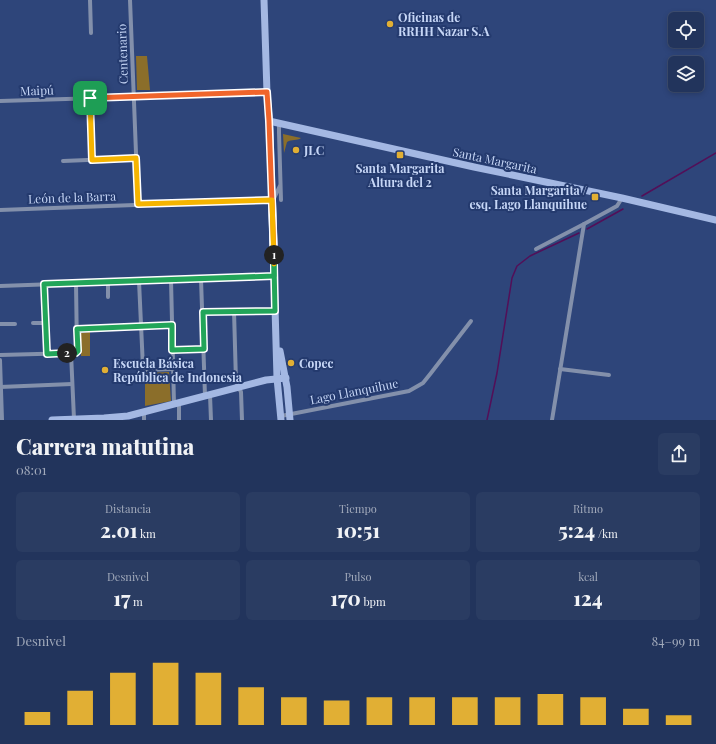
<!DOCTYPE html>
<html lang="es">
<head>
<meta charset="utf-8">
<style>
	:root { --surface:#22345c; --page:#2a3c62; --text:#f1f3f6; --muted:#a2aabb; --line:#3f4f72; --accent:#e1af34 }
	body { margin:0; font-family:"Playfair Display",serif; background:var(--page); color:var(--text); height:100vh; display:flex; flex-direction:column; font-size:15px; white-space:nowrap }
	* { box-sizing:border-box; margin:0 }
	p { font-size:13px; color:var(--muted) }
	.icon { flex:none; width:22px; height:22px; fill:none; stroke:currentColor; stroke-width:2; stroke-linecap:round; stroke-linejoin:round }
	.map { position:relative; height:420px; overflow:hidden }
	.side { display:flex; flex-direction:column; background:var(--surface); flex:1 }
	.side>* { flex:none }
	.fabs { position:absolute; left:668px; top:12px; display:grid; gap:8px }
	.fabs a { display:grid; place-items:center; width:36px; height:36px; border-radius:6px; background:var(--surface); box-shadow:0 2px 6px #0003,0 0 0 1px var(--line); font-size:20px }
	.pin { position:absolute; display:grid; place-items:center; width:34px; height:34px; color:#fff; margin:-17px; border-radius:8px; box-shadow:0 2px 6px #0006 }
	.km { position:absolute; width:20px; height:20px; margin:-10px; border-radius:50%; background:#222; color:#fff; font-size:11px; line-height:20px; text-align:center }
	.round { display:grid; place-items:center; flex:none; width:42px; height:42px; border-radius:6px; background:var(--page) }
	.overview { display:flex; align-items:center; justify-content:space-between; height:68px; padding:0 16px }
	h1 { font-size:22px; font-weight:800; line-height:30px }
	.metrics { display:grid; grid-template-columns:repeat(3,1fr); gap:6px; height:68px; padding:4px 16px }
	.metrics div { display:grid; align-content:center; border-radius:6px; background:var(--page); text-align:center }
	.metrics b { font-size:20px; font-weight:800 }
	.metrics small { font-size:11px; font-weight:400 }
	.metrics p { font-size:11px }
	.chart { height:112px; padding:8px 16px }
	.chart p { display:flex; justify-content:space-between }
	.chart svg { width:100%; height:72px; margin-top:4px; stroke:var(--accent); stroke-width:6 }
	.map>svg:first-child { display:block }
	.green { fill:#8b6e2a }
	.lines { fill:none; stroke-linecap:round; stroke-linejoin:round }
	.stream { stroke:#530f58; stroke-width:1.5 }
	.street { stroke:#8390ab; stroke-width:4 }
	.secondary { stroke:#a4b8e3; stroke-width:7 }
	.split-1-casing { stroke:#fff; stroke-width:8 }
	.split-2-casing { stroke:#fff; stroke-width:8 }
	.split-3-casing { stroke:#fff; stroke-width:8 }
	.split-4-casing { stroke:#fff; stroke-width:8 }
	.split-1 { stroke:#f0652b; stroke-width:5 }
	.split-2 { stroke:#22a559; stroke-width:5 }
	.split-3 { stroke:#22a559; stroke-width:5 }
	.split-4 { stroke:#f5b400; stroke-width:5 }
	.poi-dot { fill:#e1af34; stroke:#243a6e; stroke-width:1.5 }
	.labels { text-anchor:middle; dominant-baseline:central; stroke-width:4; stroke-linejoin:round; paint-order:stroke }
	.poi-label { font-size:12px; font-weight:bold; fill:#c6d6f6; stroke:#243a6e; text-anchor:start }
	.street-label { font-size:12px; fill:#c6d6f6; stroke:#243a6e }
</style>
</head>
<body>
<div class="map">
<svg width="716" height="420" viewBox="0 0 716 420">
	<rect width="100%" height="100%" fill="#2e457a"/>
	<g class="green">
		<path d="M 136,56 L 147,56 L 150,90 L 137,90 Z"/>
		<path d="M 283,134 L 301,138 C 297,141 292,139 287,142 L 284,153 Z"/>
		<path d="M 90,332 L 90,356 L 81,356 L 81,333 Z"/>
		<path d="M 169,372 L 171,401 L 145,406 L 145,373 Z"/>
	</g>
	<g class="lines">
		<g class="stream">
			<path d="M 642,196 L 716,153"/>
			<path d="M 587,229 L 623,209"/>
			<path d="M 487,420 L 497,373 L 512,278 L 517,266 L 530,256 L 579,233"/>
		</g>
		<g class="street">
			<path d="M 90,0 L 91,33"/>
			<path d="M 130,0 L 138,204"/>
			<path d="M 90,98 L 92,160"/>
			<path d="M 0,101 L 267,93"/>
			<path d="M 279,124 L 279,133 L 281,200"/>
			<path d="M 63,161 L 136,158"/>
			<path d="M 0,210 L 272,200 L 274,198 L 280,186"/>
			<path d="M 536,249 L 584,224 L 617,206 L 622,198"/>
			<path d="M 201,279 L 205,396"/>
			<path d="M 171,280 L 174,404"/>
			<path d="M 139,281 L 143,368 L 145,370 L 173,369"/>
			<path d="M 108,282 L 108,297"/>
			<path d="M 44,284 L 47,354"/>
			<path d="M 0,286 L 274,276"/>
			<path d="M 234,311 L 236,382 L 241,392 L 242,420"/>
			<path d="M 203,312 L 275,311"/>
			<path d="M 33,323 L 46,323"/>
			<path d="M 0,324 L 15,324"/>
			<path d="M 77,329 L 172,325"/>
			<path d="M 173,349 L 204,349"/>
			<path d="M 71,353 L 74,419"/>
			<path d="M 0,355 L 75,353 L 77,352 L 76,283"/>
			<path d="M 0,360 L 2,420"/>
			<path d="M 560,369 L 609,375"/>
			<path d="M 0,387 L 72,384"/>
			<path d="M 210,395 L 211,420"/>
			<path d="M 179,403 L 179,420"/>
			<path d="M 144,412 L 144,420"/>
			<path d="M 281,416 L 409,391 L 423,383 L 431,373 L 471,321"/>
			<path d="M 552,420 L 584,224"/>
		</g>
		<g class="secondary">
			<path d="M 264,0 L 267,93 L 270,129 L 277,378 L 281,420"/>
			<path d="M 269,121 L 474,167 L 622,198 L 716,220"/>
			<path d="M 280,351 L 287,387 L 290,420"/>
			<path d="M 52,420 L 104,418 L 128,416 L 266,380 L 286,378"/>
		</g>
	</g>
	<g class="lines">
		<g class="split-1-casing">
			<path id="split-1" d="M 90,98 L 267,92 L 269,121 L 274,255"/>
		</g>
		<g class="split-2-casing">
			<path id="split-2" d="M 67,353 L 47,354 L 44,284 L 274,276 L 274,255"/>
		</g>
		<g class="split-3-casing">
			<path id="split-3" d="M 67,353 L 76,353 L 78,351 L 77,329 L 172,325 L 172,350 L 204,349 L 203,312 L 275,311 L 274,264"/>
		</g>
		<g class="split-4-casing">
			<path id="split-4" d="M 90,98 L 92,160 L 136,158 L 138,204 L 272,200 L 274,264"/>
		</g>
		<use href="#split-1" class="split-1"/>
		<use href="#split-2" class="split-2"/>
		<use href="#split-3" class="split-3"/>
		<use href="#split-4" class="split-4"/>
	</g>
	<g class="poi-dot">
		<circle cx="390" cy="24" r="4"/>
		<circle cx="296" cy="150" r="4"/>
		<rect x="396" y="151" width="8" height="8" rx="2"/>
		<rect x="591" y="193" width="8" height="8" rx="2"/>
		<circle cx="291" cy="363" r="4"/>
		<circle cx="105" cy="370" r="4"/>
	</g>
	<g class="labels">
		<g class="poi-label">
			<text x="398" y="17">Oficinas de<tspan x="398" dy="14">RRHH Nazar S.A</tspan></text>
			<text x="304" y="150">JLC</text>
			<text x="400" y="168" text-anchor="middle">Santa Margarita<tspan x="400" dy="14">Altura del 2</tspan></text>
			<text x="587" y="190" text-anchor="end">Santa Margarita /<tspan x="587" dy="14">esq. Lago Llanquihue</tspan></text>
			<text x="113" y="363">Escuela Básica<tspan x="113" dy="14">República de Indonesia</tspan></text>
			<text x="299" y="363">Copec</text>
		</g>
		<g class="street-label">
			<text transform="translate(122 54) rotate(-92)">Centenario</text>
			<text transform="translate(37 90) rotate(-2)">Maipú</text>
			<text transform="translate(495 160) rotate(12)">Santa Margarita</text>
			<text transform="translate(72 197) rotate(-2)">León de la Barra</text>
			<text transform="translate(354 391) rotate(-11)">Lago Llanquihue</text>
		</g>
	</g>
</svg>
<div class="fabs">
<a><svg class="icon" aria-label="locate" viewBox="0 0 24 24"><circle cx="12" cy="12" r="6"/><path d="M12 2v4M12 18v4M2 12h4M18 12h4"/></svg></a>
<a><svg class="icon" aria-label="layers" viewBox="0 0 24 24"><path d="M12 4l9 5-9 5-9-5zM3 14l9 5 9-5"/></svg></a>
</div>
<div class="pin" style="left:90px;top:98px;background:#1e9e55"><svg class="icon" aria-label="arrive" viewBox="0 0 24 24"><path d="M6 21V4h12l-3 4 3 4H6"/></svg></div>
<b class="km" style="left:274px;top:255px">1</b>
<b class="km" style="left:67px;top:353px">2</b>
</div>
<section class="side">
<div class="overview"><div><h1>Carrera matutina</h1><p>08:01</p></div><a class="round"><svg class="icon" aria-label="share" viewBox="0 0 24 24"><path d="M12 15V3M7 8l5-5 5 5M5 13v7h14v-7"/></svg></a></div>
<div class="metrics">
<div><p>Distancia</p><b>2.01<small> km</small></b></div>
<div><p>Tiempo</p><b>10:51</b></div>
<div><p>Ritmo</p><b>5:24<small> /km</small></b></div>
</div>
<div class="metrics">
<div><p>Desnivel</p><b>17<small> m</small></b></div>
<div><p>Pulso</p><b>170<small> bpm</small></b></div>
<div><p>kcal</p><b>124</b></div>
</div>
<div class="chart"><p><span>Desnivel</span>84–99 m</p>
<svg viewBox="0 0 160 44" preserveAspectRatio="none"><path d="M5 44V36M15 44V23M25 44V12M35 44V6M45 44V12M55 44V21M65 44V27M75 44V29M85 44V27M95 44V27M105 44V27M115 44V27M125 44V25M135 44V27M145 44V34M155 44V38"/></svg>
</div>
</section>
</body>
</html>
